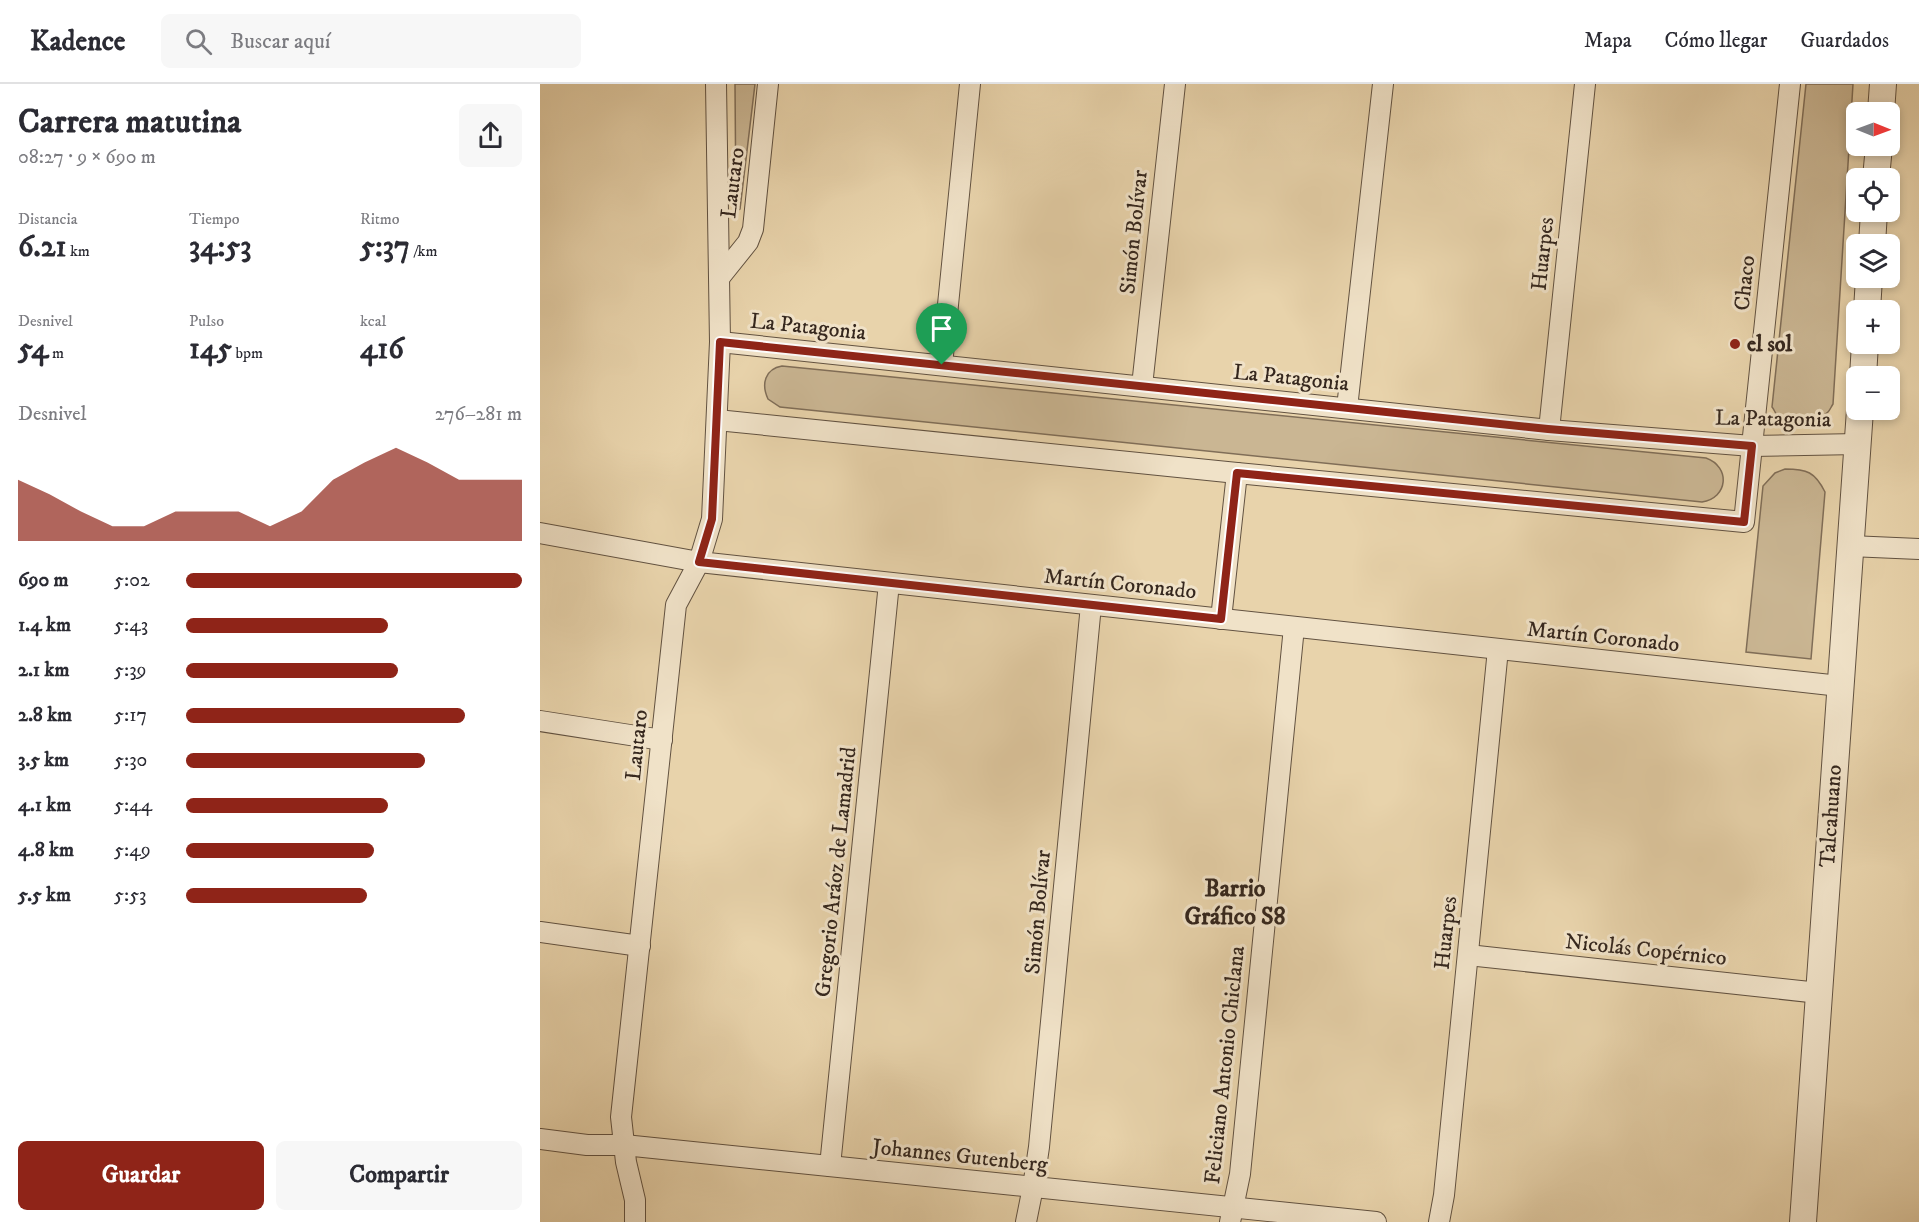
<!DOCTYPE html>
<html lang="es">
<head>
<meta charset="utf-8">
<style>
	:root { --surface:#fff; --page:#f7f7f7; --text:#2b2b33; --muted:#7c7c81; --line:#e1e1e2; --accent:#8f2418 }
	body { margin:0; font-family:"IM FELL DW Pica",serif; background:var(--page); color:var(--text); height:100vh; display:flex; flex-direction:column; font-size:22px; white-space:nowrap }
	* { box-sizing:border-box; margin:0 }
	p { font-size:20px; color:var(--muted) }
	.icon { flex:none; width:33px; height:33px; fill:none; stroke:currentColor; stroke-width:2; stroke-linecap:round; stroke-linejoin:round }
	.map { position:relative; flex:1; overflow:hidden }
	.sheet { display:flex; flex-direction:column; background:var(--surface); width:540px }
	.sheet>* { flex:none }
	.needle { width:39px; rotate:91deg }
	.fabs { position:absolute; left:1306px; top:18px; display:grid; gap:12px }
	.fabs a { display:grid; place-items:center; width:54px; height:54px; border-radius:9px; background:var(--surface); box-shadow:0 3px 9px #0003; font-size:30px }
	.pin { position:absolute; display:grid; place-items:center; width:51px; height:51px; color:#fff; margin:-62px -26px; border-radius:50% 50% 50% 0; rotate:-45deg; box-shadow:0 0 6px #0007 }
	.pin .icon { rotate:45deg }
	.round { display:grid; place-items:center; flex:none; width:63px; height:63px; border-radius:9px; background:var(--page) }
	.headline { display:flex; align-items:center; justify-content:space-between; height:102px; padding:0 18px }
	h1 { font-size:33px; font-weight:700; line-height:45px }
	.metrics { display:grid; grid-template-columns:repeat(3,1fr); gap:9px; height:102px; padding:6px 18px }
	.metrics div { display:grid; align-content:center }
	.metrics b { font-size:30px; font-weight:700 }
	.metrics small { font-size:16px; font-weight:400 }
	.metrics p { font-size:16px }
	.chart { height:168px; padding:12px 18px }
	.chart p { display:flex; justify-content:space-between }
	.chart svg { width:100%; height:108px; margin-top:6px; fill:var(--accent); opacity:.7 }
	.cta { display:flex; gap:12px; margin-top:auto; padding:12px 18px }
	.cta a { flex:1; height:69px; border-radius:9px; background:var(--accent); color:#fff; font-size:24px; font-weight:700; line-height:69px; text-align:center }
	.cta a+a { background:var(--page); color:var(--text) }
	ul { padding:0 18px; list-style:none; font-size:20px }
	li { display:grid; grid-template-columns:96px 72px 1fr; align-items:center; height:45px }
	li i { height:15px; border-radius:8px; background:var(--accent) }
	header { display:flex; align-items:center; gap:36px; box-sizing:border-box; height:84px; padding:0 30px; background:var(--surface); border-bottom:2px solid var(--line) }
	header strong { font-size:28px }
	nav { display:flex; gap:33px; margin-inline-start:auto; font-size:21px }
	.search { width:420px; height:54px; background:var(--page); display:flex; align-items:center; gap:15px; box-sizing:border-box; padding:0 21px; border-radius:9px; color:var(--muted); font-size:22px }
	main { display:flex; flex:1; min-height:0 }
	.map>svg:first-child { display:block }
	.green { fill:#cab693; stroke:#806e58; stroke-width:1.5 }
	.lines { fill:none; stroke-linecap:round; stroke-linejoin:round }
	.minor-casing { stroke:#625241; stroke-width:22 }
	.tertiary-casing { stroke:#625241; stroke-width:28 }
	.minor { stroke:#f0e2c8; stroke-width:20 }
	.tertiary { stroke:#f0e2c8; stroke-width:26 }
	.route-casing { stroke:#fff; stroke-width:12 }
	.route { stroke:#8f2418; stroke-width:8 }
	.poi-dot { fill:#8f2418; stroke:#f0e2c8; stroke-width:2 }
	.labels { text-anchor:middle; dominant-baseline:central; stroke-width:6; stroke-linejoin:round; paint-order:stroke }
	.street-label { font-size:22px; fill:#35271e; stroke:#f0e2c8 }
	.poi-label { font-size:22px; font-weight:bold; fill:#35271e; stroke:#f0e2c8; text-anchor:start }
	.neighbourhood-label { font-size:24px; font-weight:bold; fill:#35271e; stroke:#f0e2c8 }
</style>
</head>
<body>
<header>
<strong>Kadence</strong>
<div class="search"><svg class="icon" aria-label="search" viewBox="0 0 24 24"><circle cx="10" cy="10" r="6"/><path d="M15 15l6 6"/></svg>Buscar aquí</div>
<nav><a>Mapa</a><a>Cómo llegar</a><a>Guardados</a></nav>
</header>
<main>
<section class="sheet">
<div class="headline"><div><h1>Carrera matutina</h1><p>08:27 · 9 × 690 m</p></div><a class="round"><svg class="icon" aria-label="share" viewBox="0 0 24 24"><path d="M12 15V3M7 8l5-5 5 5M5 13v7h14v-7"/></svg></a></div>
<div class="metrics">
<div><p>Distancia</p><b>6.21<small> km</small></b></div>
<div><p>Tiempo</p><b>34:53</b></div>
<div><p>Ritmo</p><b>5:37<small> /km</small></b></div>
</div>
<div class="metrics">
<div><p>Desnivel</p><b>54<small> m</small></b></div>
<div><p>Pulso</p><b>145<small> bpm</small></b></div>
<div><p>kcal</p><b>416</b></div>
</div>
<div class="chart"><p><span>Desnivel</span>276–281 m</p>
<svg viewBox="0 0 160 44" preserveAspectRatio="none"><path d="M0 44V19L10 25L20 32L30 38L40 38L50 32L60 32L70 32L80 38L90 32L100 19L110 12L120 6L130 12L140 19L150 19L160 19V44z"/></svg>
</div>
<ul>
<li><b>690 m</b>5:02<i style="width:100%"></i></li>
<li><b>1.4 km</b>5:43<i style="width:60%"></i></li>
<li><b>2.1 km</b>5:39<i style="width:63%"></i></li>
<li><b>2.8 km</b>5:17<i style="width:83%"></i></li>
<li><b>3.5 km</b>5:30<i style="width:71%"></i></li>
<li><b>4.1 km</b>5:44<i style="width:60%"></i></li>
<li><b>4.8 km</b>5:49<i style="width:56%"></i></li>
<li><b>5.5 km</b>5:53<i style="width:54%"></i></li>
</ul>
<div class="cta"><a>Guardar</a><a>Compartir</a></div>
</section>
<div class="map">
<svg width="1379" height="1138" viewBox="0 0 1379 1138">
	<rect width="100%" height="100%" fill="#e8d3ab"/>
	<filter id="stains"><feTurbulence type="fractalNoise" baseFrequency=".00333" numOctaves="4"/><feColorMatrix values="0 0 0 0 .2 0 0 0 0 .09 0 0 0 0 .02 0 0 0 .5 -.17"/></filter>
	<radialGradient id="worn" r=".72"><stop offset=".6" stop-color="#630" stop-opacity="0"/><stop offset="1" stop-color="#630" stop-opacity=".3"/></radialGradient>
	<g class="green">
		<path d="M 195,0 L 215,0 L 200,125 L 196,127 Z"/>
		<path d="M 1266,0 L 1313,0 L 1293,320 C 1291,323 1290,326 1288,328 C 1278,338 1248,341 1237,331 C 1235,329 1234,325 1232,323 Z"/>
		<path d="M 242,282 L 1166,374 C 1191,383 1188,414 1162,418 L 240,323 L 228,315 C 221,300 225,285 242,282 Z"/>
		<path d="M 1245,385 C 1267,385 1275,388 1285,408 L 1271,575 L 1206,568 L 1223,402 L 1235,389 Z"/>
	</g>
	<g class="lines">
		<g class="minor-casing">
			<g id="minor">
				<path d="M 180,193 L 208,158 L 213,145 L 228,0"/>
				<path d="M 180,258 L 1009,346 L 1212,362 L 1318,360"/>
				<path d="M 402,281 L 430,0"/>
				<path d="M 602,302 L 635,0"/>
				<path d="M 807,324 L 843,0"/>
				<path d="M 177,336 L 697,389 L 1204,438 L 1250,0"/>
				<path d="M 1009,346 L 1045,0"/>
				<path d="M 0,449 L 159,478 L 1300,602"/>
				<path d="M 1310,462 L 1379,465"/>
				<path d="M 681,535 L 697,389"/>
				<path d="M 0,637 L 122,656"/>
				<path d="M 0,848 L 100,862"/>
				<path d="M 928,871 L 1279,909"/>
				<path d="M 0,1055 L 47,1061 L 84,1061 L 836,1138"/>
				<path d="M 290,1082 L 349,499"/>
				<path d="M 95,1138 L 95,1116 L 86,1078 L 81,1033 L 136,521 L 159,478 L 172,435 L 180,258 L 176,0"/>
				<path d="M 486,1138 L 493,1103 L 499,1063 L 551,521"/>
				<path d="M 690,1138 L 700,1090 L 754,543"/>
				<path d="M 899,1138 L 904,1111 L 958,565"/>
			</g>
		</g>
		<g class="tertiary-casing">
			<g id="tertiary">
				<path d="M 1341,28 L 1343,0"/>
				<path d="M 1336,94 L 1339,62"/>
				<path d="M 1332,160 L 1334,128"/>
				<path d="M 1327,226 L 1329,194"/>
				<path d="M 1323,292 L 1325,260"/>
				<path d="M 1263,1138 L 1320,326"/>
			</g>
		</g>
		<use href="#minor" class="minor"/>
		<use href="#tertiary" class="tertiary"/>
	</g>
	<g class="lines">
		<g class="route-casing">
			<path id="route" d="M 180,258 L 1008,345 L 1212,362 L 1204,438 L 697,389 L 681,535 L 159,478 L 172,435 Z"/>
		</g>
		<use href="#route" class="route"/>
	</g>
	<circle class="poi-dot" cx="1195" cy="260" r="6"/>
	<g class="labels">
		<g class="street-label">
			<text transform="translate(193 99) rotate(-83)">Lautaro</text>
			<text transform="translate(594 148) rotate(-84)">Simón Bolívar</text>
			<text transform="translate(1003 170) rotate(-84)">Huarpes</text>
			<text transform="translate(1205 199) rotate(-84)">Chaco</text>
			<text transform="translate(268 243) rotate(6)">La Patagonia</text>
			<text transform="translate(751 294) rotate(6)">La Patagonia</text>
			<text transform="translate(1233 335) rotate(1)">La Patagonia</text>
			<text transform="translate(580 500) rotate(6)">Martín Coronado</text>
			<text transform="translate(1063 553) rotate(6)">Martín Coronado</text>
			<text transform="translate(97 661) rotate(-84)">Lautaro</text>
			<text transform="translate(1291 732) rotate(-86)">Talcahuano</text>
			<text transform="translate(296 788) rotate(-84)">Gregorio Aráoz de Lamadrid</text>
			<text transform="translate(498 828) rotate(-85)">Simón Bolívar</text>
			<text transform="translate(906 849) rotate(-84)">Huarpes</text>
			<text transform="translate(1106 866) rotate(6)">Nicolás Copérnico</text>
			<text transform="translate(685 981) rotate(-84)">Feliciano Antonio Chiclana</text>
			<text transform="translate(420 1072) rotate(6)">Johannes Gutenberg</text>
		</g>
		<g class="poi-label">
			<text x="1207" y="260">el sol</text>
		</g>
		<g class="neighbourhood-label">
			<text x="695" y="805">Barrio<tspan x="695" dy="28">Gráfico S8</tspan></text>
		</g>
	</g>
	<rect width="100%" height="100%" filter="url(#stains)"/>
	<rect width="100%" height="100%" fill="url(#worn)"/>
</svg>
<div class="fabs">
<a><svg class="needle" viewBox="-14 -14 28 28"><path d="M0-13l5 13h-10z" fill="#e53935"/><path d="M0 13l5-13h-10z" fill="#7c7c81"/></svg></a>
<a><svg class="icon" aria-label="locate" viewBox="0 0 24 24"><circle cx="12" cy="12" r="6"/><path d="M12 2v4M12 18v4M2 12h4M18 12h4"/></svg></a>
<a><svg class="icon" aria-label="layers" viewBox="0 0 24 24"><path d="M12 4l9 5-9 5-9-5zM3 14l9 5 9-5"/></svg></a>
<a>+</a>
<a>−</a>
</div>
<div class="pin" style="left:402px;top:281px;background:#1e9e55"><svg class="icon" aria-label="arrive" viewBox="0 0 24 24"><path d="M6 21V4h12l-3 4 3 4H6"/></svg></div>
</div>
</main>
</body>
</html>
